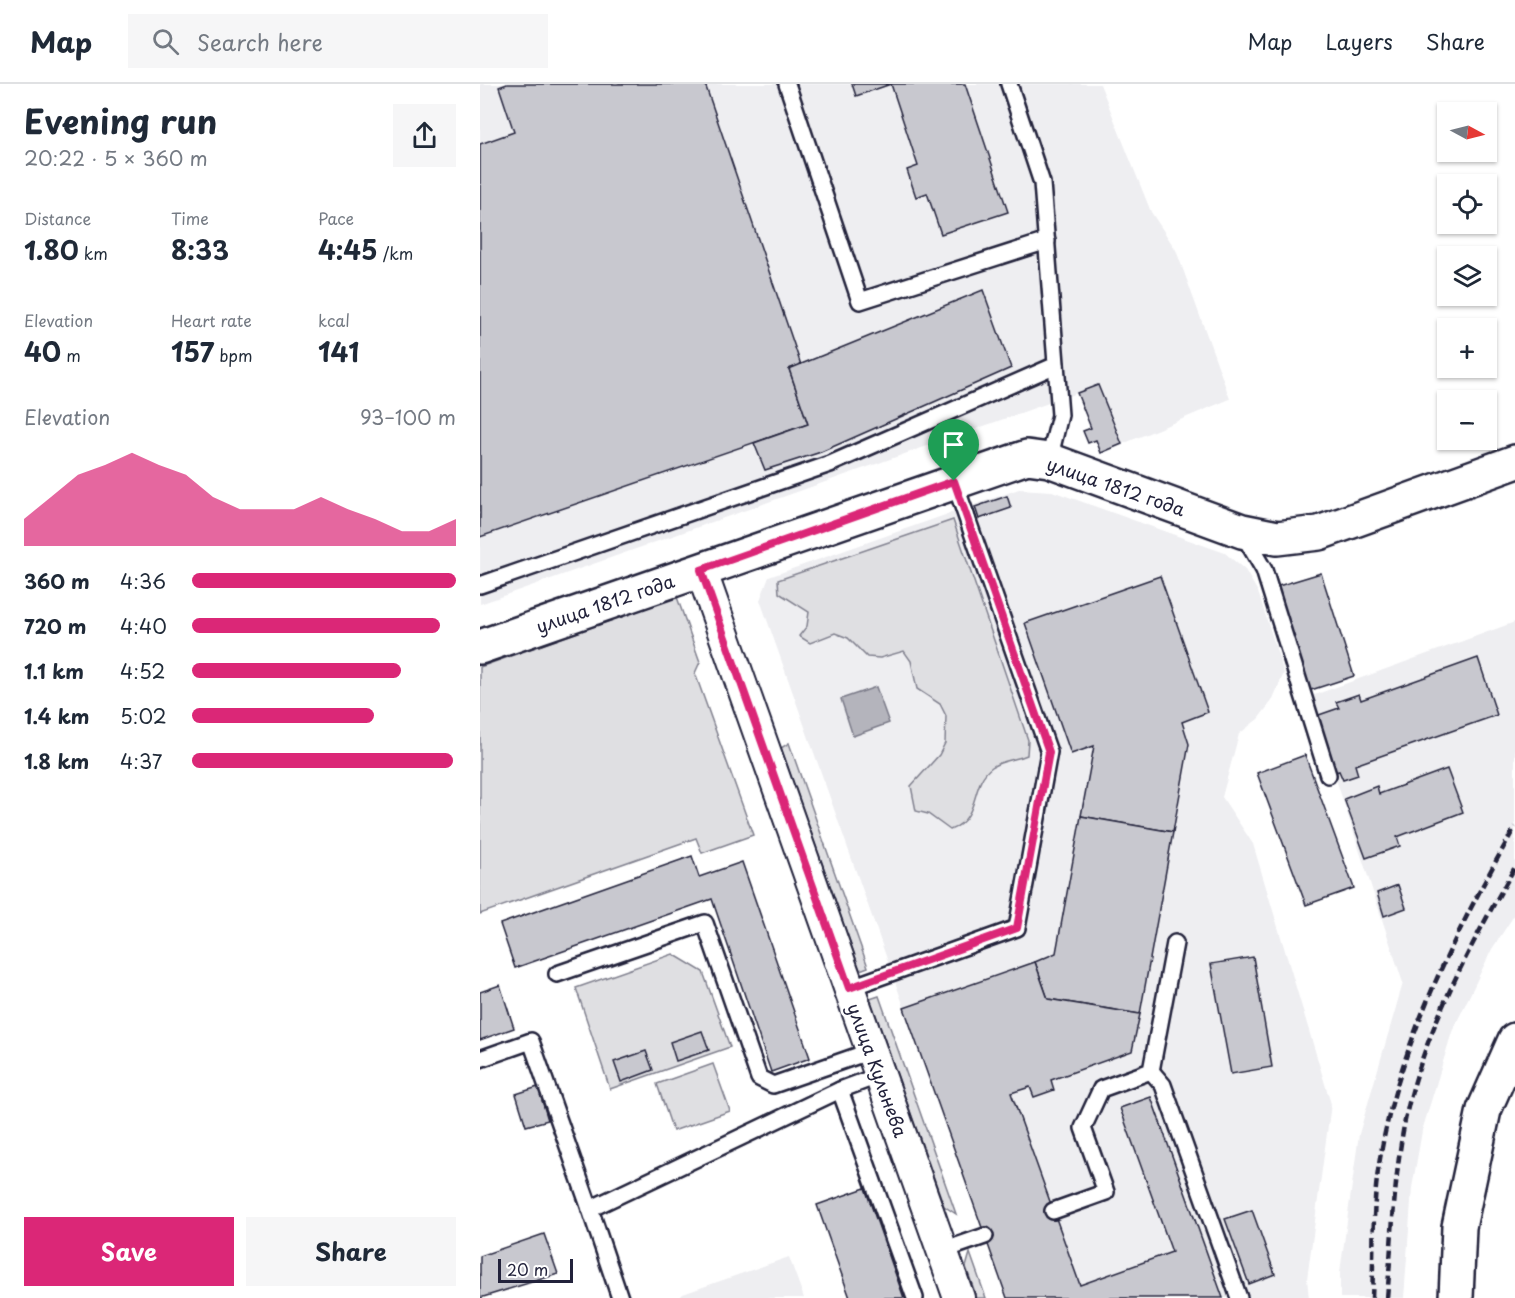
<!DOCTYPE html>
<html lang="en">
<head>
<meta charset="utf-8">
<style>
	:root { --surface:#fff; --page:#f6f6f7; --text:#1f2937; --muted:#747a83; --line:#e0e1e3; --accent:#db2777 }
	body { margin:0; font-family:"Playpen Sans",sans-serif; background:var(--page); color:var(--text); height:100vh; display:flex; flex-direction:column; font-size:22px; white-space:nowrap }
	* { box-sizing:border-box; margin:0 }
	p { font-size:20px; color:var(--muted) }
	.icon { flex:none; width:33px; height:33px; fill:none; stroke:currentColor; stroke-width:2; stroke-linecap:round; stroke-linejoin:round }
	.map { position:relative; flex:1; overflow:hidden }
	.drawer { display:flex; flex-direction:column; background:var(--surface); width:480px }
	.drawer>* { flex:none }
	.needle { width:39px; rotate:97deg }
	.fabs { position:absolute; left:957px; top:18px; display:grid; gap:12px }
	.fabs a { display:grid; place-items:center; width:60px; height:60px; border-radius:0px; background:var(--surface); box-shadow:0 2px 4px #0004; font-size:30px }
	.scale { position:absolute; left:18px; bottom:15px; width:75px; box-sizing:border-box; padding-left:6px; border:3px solid #22223b; border-top:0; font-size:16px; line-height:21px; white-space:nowrap; color:#22223b; -webkit-text-stroke:4px #fff; paint-order:stroke }
	.pin { position:absolute; display:grid; place-items:center; width:51px; height:51px; color:#fff; margin:-62px -26px; border-radius:50% 50% 50% 0; rotate:-45deg; box-shadow:0 0 6px #0007 }
	.pin .icon { rotate:45deg }
	.round { display:grid; place-items:center; flex:none; width:63px; height:63px; border-radius:0px; background:var(--page) }
	.head { display:flex; align-items:center; justify-content:space-between; height:102px; padding:0 24px }
	h1 { font-size:33px; font-weight:700; line-height:45px }
	.figures { display:grid; grid-template-columns:repeat(3,1fr); gap:9px; height:102px; padding:6px 24px }
	.figures div { display:grid; align-content:center }
	.figures b { font-size:26px; font-weight:700 }
	.figures small { font-size:16px; font-weight:400 }
	.figures p { font-size:16px }
	.chart { height:168px; padding:12px 24px }
	.chart p { display:flex; justify-content:space-between }
	.chart svg { width:100%; height:108px; margin-top:6px; fill:var(--accent); opacity:.7 }
	.action { display:flex; gap:12px; margin-top:auto; padding:12px 24px }
	.action a { flex:1; height:69px; border-radius:0px; background:var(--accent); color:#fff; font-size:24px; font-weight:700; line-height:69px; text-align:center }
	.action a+a { background:var(--page); color:var(--text) }
	ul { padding:0 24px; list-style:none; font-size:20px }
	li { display:grid; grid-template-columns:96px 72px 1fr; align-items:center; height:45px }
	li i { height:15px; border-radius:8px; background:var(--accent) }
	header { display:flex; align-items:center; gap:36px; box-sizing:border-box; height:84px; padding:0 30px; background:var(--surface); border-bottom:2px solid var(--line) }
	header strong { font-size:28px }
	nav { display:flex; gap:33px; margin-inline-start:auto; font-size:21px }
	.search { width:420px; height:54px; background:var(--page); display:flex; align-items:center; gap:15px; box-sizing:border-box; padding:0 21px; border-radius:0px; color:var(--muted); font-size:22px }
	main { display:flex; flex:1; min-height:0 }
	.map>svg:first-child { display:block }
	.built { fill:#eeeef1 }
	.green { fill:#dfdfe2; stroke:#80808e; stroke-width:1.5 }
	.water { fill:#b4b4bc; stroke:#7a7a88; stroke-width:1.5 }
	.building { fill:#c8c8cf; stroke:#22223b; stroke-width:1.5 }
	.lines { fill:none; stroke-linecap:round; stroke-linejoin:round }
	.lane-casing { stroke:#22223b; stroke-width:20 }
	.street-casing { stroke:#22223b; stroke-width:34 }
	.secondary-casing { stroke:#22223b; stroke-width:38 }
	.lane { stroke:#fff; stroke-width:15 }
	.street { stroke:#fff; stroke-width:30 }
	.secondary { stroke:#fff; stroke-width:33 }
	.rail { stroke:#22223b; stroke-width:4.5; stroke-dasharray:9 4.5; stroke-linecap:butt }
	.route-casing { stroke:#fff; stroke-width:12 }
	.route { stroke:#db2777; stroke-width:8 }
	.labels { text-anchor:middle; dominant-baseline:central; stroke-width:5; stroke-linejoin:round; paint-order:stroke }
	.street-label { font-size:18px; fill:#22223b; stroke:#fff }
</style>
</head>
<body>
<header>
<strong>Map</strong>
<div class="search"><svg class="icon" aria-label="search" viewBox="0 0 24 24"><circle cx="10" cy="10" r="6"/><path d="M15 15l6 6"/></svg>Search here</div>
<nav><a>Map</a><a>Layers</a><a>Share</a></nav>
</header>
<main>
<section class="drawer">
<div class="head"><div><h1>Evening run</h1><p>20:22 · 5 × 360 m</p></div><a class="round"><svg class="icon" aria-label="share" viewBox="0 0 24 24"><path d="M12 15V3M7 8l5-5 5 5M5 13v7h14v-7"/></svg></a></div>
<div class="figures">
<div><p>Distance</p><b>1.80<small> km</small></b></div>
<div><p>Time</p><b>8:33</b></div>
<div><p>Pace</p><b>4:45<small> /km</small></b></div>
</div>
<div class="figures">
<div><p>Elevation</p><b>40<small> m</small></b></div>
<div><p>Heart rate</p><b>157<small> bpm</small></b></div>
<div><p>kcal</p><b>141</b></div>
</div>
<div class="chart"><p><span>Elevation</span>93–100 m</p>
<svg viewBox="0 0 160 44" preserveAspectRatio="none"><path d="M0 44V33L10 24L20 15L30 11L40 6L50 11L60 15L70 24L80 29L90 29L100 29L110 24L120 29L130 33L140 38L150 38L160 33V44z"/></svg>
</div>
<ul>
<li><b>360 m</b>4:36<i style="width:100%"></i></li>
<li><b>720 m</b>4:40<i style="width:94%"></i></li>
<li><b>1.1 km</b>4:52<i style="width:79%"></i></li>
<li><b>1.4 km</b>5:02<i style="width:69%"></i></li>
<li><b>1.8 km</b>4:37<i style="width:99%"></i></li>
</ul>
<div class="action"><a>Save</a><a>Share</a></div>
</section>
<div class="map">
<svg width="1035" height="1214" viewBox="0 0 1035 1214">
	<rect width="100%" height="100%" fill="#fff"/>
	<filter id="ink" filterUnits="userSpaceOnUse"><feTurbulence type="fractalNoise" baseFrequency=".0167" numOctaves="2"/><feDisplacementMap in="SourceGraphic" scale="12" xChannelSelector="R" yChannelSelector="G"/><feConvolveMatrix kernelMatrix="1 2 1 2 8 2 1 2 1" color-interpolation-filters="sRGB"/></filter>
	<g filter="url(#ink)">
		<g class="built">
			<path d="M 0,0 L 620,0 L 671,128 L 696,166 L 750,315 L 621,369 L 616,356 L 608,359 L 603,347 L 611,343 L 597,309 L 0,520 Z"/>
			<path d="M 539,405 L 572,407 L 745,469 L 765,486 L 778,508 L 804,589 L 792,617 L 778,635 L 759,650 L 742,713 L 773,760 L 851,1020 L 827,1195 L 829,1214 L 527,1214 L 280,516 L 289,493 Z"/>
			<path d="M 1035,538 L 1035,830 L 1012,865 L 972,948 L 942,1047 L 932,1104 L 924,1214 L 860,1214 L 860,1188 L 879,1050 L 923,899 L 829,613 Z"/>
			<path d="M 309,1173 L 324,1214 L 199,1214 L 203,1210 Z"/>
		</g>
		<g class="green">
			<path d="M 473,436 L 548,656 L 547,671 C 536,676 522,676 512,683 C 489,700 502,733 470,746 L 448,730 L 436,727 L 431,702 L 459,671 L 465,659 L 466,632 L 460,620 L 437,605 L 431,577 L 424,567 L 400,574 L 387,573 L 368,554 L 355,549 L 330,559 L 319,552 L 327,542 L 329,528 L 299,509 L 298,496 Z"/>
			<path d="M 197,513 L 220,578 L 215,589 L 273,751 L 222,769 L 216,754 L 0,830 L 0,583 Z"/>
			<path d="M 309,659 L 388,883 L 380,886 L 301,664 Z"/>
			<path d="M 193,870 L 223,888 L 250,963 L 130,1005 L 96,904 Z"/>
			<path d="M 399,912 L 476,1130 L 464,1122 L 390,915 Z"/>
			<path d="M 233,980 L 250,1027 L 193,1047 L 177,1000 Z"/>
			<path d="M 490,1169 L 506,1214 L 497,1214 L 486,1183 Z"/>
		</g>
		<path class="water" d="M 396,603 L 409,639 L 373,652 L 361,615 Z"/>
		<g class="building">
			<path d="M 27,0 L 225,0 L 321,281 L 309,285 L 328,340 L 0,453 L 0,60 L 34,48 L 19,3 Z"/>
			<path d="M 372,0 L 485,0 L 528,128 L 461,150 L 447,109 L 436,113 L 427,86 L 438,82 L 411,0 L 376,12 Z"/>
			<path d="M 503,206 L 531,284 L 341,368 L 285,386 L 274,359 L 328,340 L 309,285 Z"/>
			<path d="M 618,301 L 642,360 L 621,369 L 616,356 L 608,359 L 603,347 L 611,344 L 597,309 Z"/>
			<path d="M 527,412 L 531,424 L 499,435 L 495,423 Z"/>
			<path d="M 841,489 L 874,592 L 828,607 L 795,503 Z"/>
			<path d="M 680,492 L 728,628 L 702,638 L 709,660 L 693,748 L 601,732 L 614,662 L 591,670 L 545,539 Z"/>
			<path d="M 998,574 L 1017,631 L 875,681 L 878,691 L 863,696 L 859,687 L 855,688 L 836,632 L 859,624 L 856,618 L 879,610 L 881,616 Z"/>
			<path d="M 825,671 L 874,804 L 826,821 L 777,689 Z"/>
			<path d="M 967,685 L 983,728 L 917,753 L 920,762 L 886,774 L 864,715 L 897,702 L 899,710 Z"/>
			<path d="M 601,732 L 693,748 L 660,930 L 568,915 L 555,878 L 576,869 Z"/>
			<path d="M 212,772 L 219,793 L 262,778 L 330,974 L 291,988 L 232,815 L 35,884 L 20,840 Z"/>
			<path d="M 918,801 L 926,824 L 904,832 L 897,809 Z"/>
			<path d="M 773,873 L 792,983 L 751,990 L 731,880 Z"/>
			<path d="M 555,878 L 568,915 L 660,930 L 652,967 L 571,996 L 574,1006 L 554,1013 L 550,1003 L 531,1009 L 600,1201 L 692,1168 L 640,1024 L 671,1013 L 743,1214 L 527,1214 L 424,924 Z"/>
			<path d="M 20,901 L 34,944 L 0,956 L 0,908 Z"/>
			<path d="M 222,947 L 229,966 L 196,977 L 190,958 Z"/>
			<path d="M 166,967 L 173,986 L 141,998 L 134,978 Z"/>
			<path d="M 58,1003 L 68,1036 L 46,1042 L 36,1010 Z"/>
			<path d="M 385,1104 L 424,1214 L 370,1214 L 337,1121 Z"/>
			<path d="M 772,1126 L 795,1190 L 769,1200 L 745,1135 Z"/>
			<path d="M 64,1150 L 78,1190 L 0,1214 L 0,1172 Z"/>
		</g>
		<g class="lines">
			<g class="lane-casing">
				<g id="lane">
					<path d="M 307,0 L 380,217 L 567,157"/>
					<path d="M 529,0 L 562,99 L 580,331 L 569,376"/>
					<path d="M 763,450 L 784,486 L 848,691"/>
					<path d="M 0,501 L 350,380 L 576,281"/>
					<path d="M 77,890 L 225,839 L 279,994 L 293,1001 L 391,967"/>
					<path d="M 369,904 L 537,844 L 569,668 L 474,397"/>
					<path d="M 0,975 L 51,957 L 110,1125"/>
					<path d="M 671,987 L 683,1001 L 759,1214"/>
					<path d="M 360,1006 L 435,1214"/>
					<path d="M 573,1127 L 626,1108 L 603,1044 L 621,1005 L 671,987 L 695,859"/>
					<path d="M 462,1167 L 505,1152"/>
					<path d="M 140,1214 L 110,1125 L 360,1006 L 400,991"/>
				</g>
			</g>
			<g class="street-casing">
				<path id="street" d="M 221,486 L 479,1214"/>
			</g>
			<g class="secondary-casing">
				<g id="secondary">
					<path d="M 0,563 L 547,373 L 569,376 L 762,447 L 797,454 L 839,449 L 1035,378"/>
					<path d="M 976,1214 L 979,1143 L 1004,1026 L 1035,956"/>
				</g>
			</g>
			<use href="#lane" class="lane"/>
			<use href="#street" class="street"/>
			<use href="#secondary" class="secondary"/>
			<g class="rail">
				<path d="M 892,1214 C 894,1172 892,1128 898,1087 C 916,964 975,849 1035,743"/>
				<path d="M 907,1214 C 913,1149 914,1073 931,1011 C 953,930 994,855 1035,783"/>
			</g>
		</g>
	</g>
	<g class="lines" filter="url(#ink)">
		<g class="route-casing">
			<path id="route" d="M 474,397 L 569,668 L 537,844 L 369,904 L 221,486 Z"/>
		</g>
		<use href="#route" class="route"/>
	</g>
	<g class="labels">
		<g class="street-label">
			<text transform="translate(636 402) rotate(19)">улица 1812 года</text>
			<text transform="translate(125 519) rotate(-19)">улица 1812 года</text>
			<text transform="translate(398 986) rotate(70)">улица Кульнева</text>
		</g>
	</g>
</svg>
<div class="fabs">
<a><svg class="needle" viewBox="-14 -14 28 28"><path d="M0-13l5 13h-10z" fill="#e53935"/><path d="M0 13l5-13h-10z" fill="#747a83"/></svg></a>
<a><svg class="icon" aria-label="locate" viewBox="0 0 24 24"><circle cx="12" cy="12" r="6"/><path d="M12 2v4M12 18v4M2 12h4M18 12h4"/></svg></a>
<a><svg class="icon" aria-label="layers" viewBox="0 0 24 24"><path d="M12 4l9 5-9 5-9-5zM3 14l9 5 9-5"/></svg></a>
<a>+</a>
<a>−</a>
</div>
<div class="scale">20 m</div>
<div class="pin" style="left:474px;top:397px;background:#1e9e55"><svg class="icon" aria-label="arrive" viewBox="0 0 24 24"><path d="M6 21V4h12l-3 4 3 4H6"/></svg></div>
</div>
</main>
</body>
</html>
